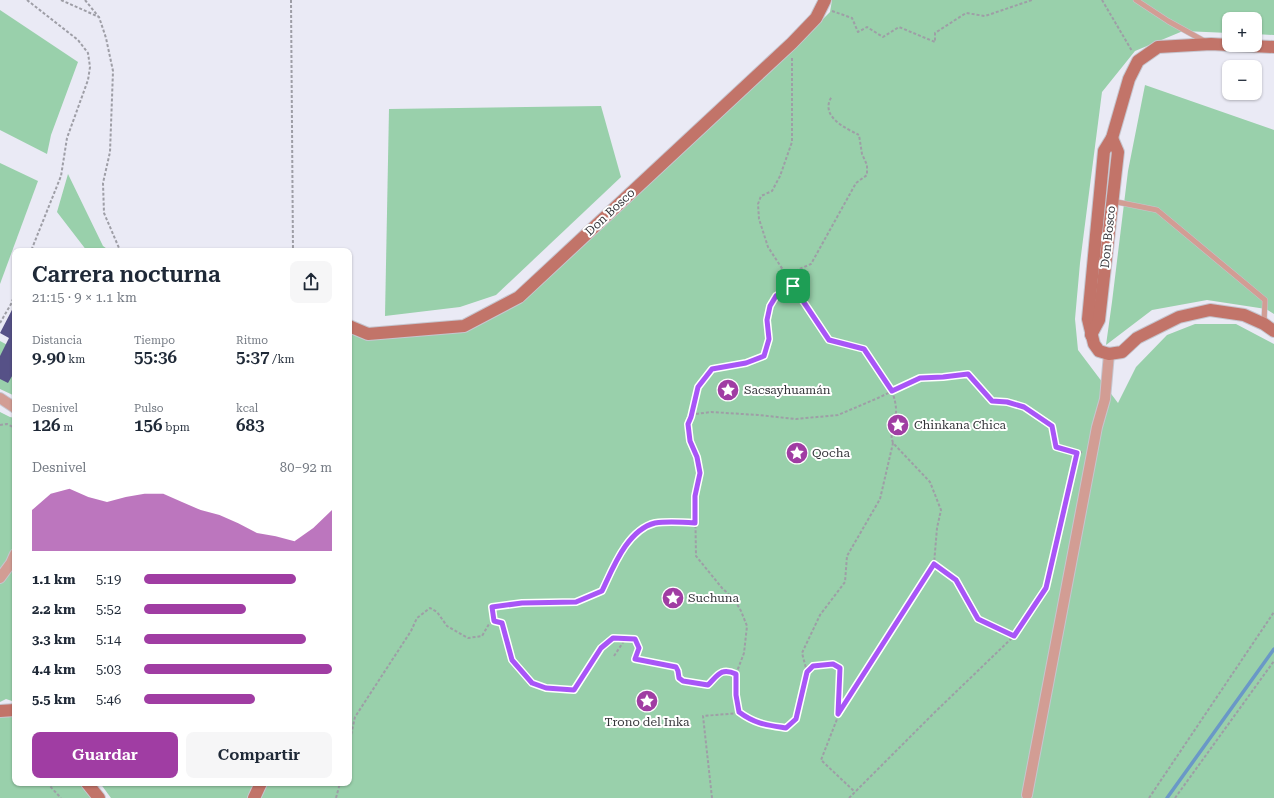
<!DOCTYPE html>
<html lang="es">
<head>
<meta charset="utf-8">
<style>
	:root { --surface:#fff; --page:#f6f6f7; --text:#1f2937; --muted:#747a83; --accent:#a03da3 }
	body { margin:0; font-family:"Roboto Serif",serif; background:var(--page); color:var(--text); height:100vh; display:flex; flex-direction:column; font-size:15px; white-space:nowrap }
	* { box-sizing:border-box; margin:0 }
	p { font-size:13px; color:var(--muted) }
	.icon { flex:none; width:22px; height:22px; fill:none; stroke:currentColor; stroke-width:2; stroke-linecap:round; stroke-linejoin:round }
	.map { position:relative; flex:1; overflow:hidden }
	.panel { position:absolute; left:12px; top:248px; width:340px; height:538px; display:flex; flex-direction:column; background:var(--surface); border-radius:8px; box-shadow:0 1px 3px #0004 }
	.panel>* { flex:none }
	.fabs { position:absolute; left:1222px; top:12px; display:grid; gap:8px }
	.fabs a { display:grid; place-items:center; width:40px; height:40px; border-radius:8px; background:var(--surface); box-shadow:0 1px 3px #0004; font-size:20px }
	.pin { position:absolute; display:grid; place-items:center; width:34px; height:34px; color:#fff; margin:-17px; border-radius:8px; box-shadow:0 2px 6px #0006 }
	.round { display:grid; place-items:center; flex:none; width:42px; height:42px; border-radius:8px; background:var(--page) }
	.head { display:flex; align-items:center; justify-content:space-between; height:68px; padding:0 20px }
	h1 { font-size:22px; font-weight:600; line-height:30px }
	.figures { display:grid; grid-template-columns:repeat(3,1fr); gap:6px; height:68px; padding:4px 20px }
	.figures div { display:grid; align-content:center }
	.figures b { font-size:17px; font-weight:600 }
	.figures small { font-size:11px; font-weight:400 }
	.figures p { font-size:11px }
	.chart { height:112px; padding:8px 20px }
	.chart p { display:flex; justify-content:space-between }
	.chart svg { width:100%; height:72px; margin-top:4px; fill:var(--accent); opacity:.7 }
	.primary-button { display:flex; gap:8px; margin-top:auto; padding:8px 20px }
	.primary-button a { flex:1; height:46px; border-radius:8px; background:var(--accent); color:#fff; font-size:16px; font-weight:600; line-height:46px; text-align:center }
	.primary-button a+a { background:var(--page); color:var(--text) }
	ul { padding:0 20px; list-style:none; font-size:13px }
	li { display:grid; grid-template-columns:64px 48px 1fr; align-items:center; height:30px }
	li i { height:10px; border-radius:5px; background:var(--accent) }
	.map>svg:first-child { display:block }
	.green { fill:#99d0ab }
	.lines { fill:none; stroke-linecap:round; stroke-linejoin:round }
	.stream { stroke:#6a98c7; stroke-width:3.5 }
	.building { fill:#565187 }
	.lane-casing { stroke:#c6c6cf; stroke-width:6 }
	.street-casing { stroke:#c6c6cf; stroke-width:12 }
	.secondary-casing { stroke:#c6c6cf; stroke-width:14 }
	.path { stroke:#9e9ea6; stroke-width:2; stroke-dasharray:3 2; stroke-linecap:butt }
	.lane { stroke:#d29d94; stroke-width:5 }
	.street { stroke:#d29d94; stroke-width:10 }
	.secondary { stroke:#c27469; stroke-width:12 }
	.route-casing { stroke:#fff; stroke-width:8 }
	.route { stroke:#a855f7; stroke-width:5 }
	.labels { text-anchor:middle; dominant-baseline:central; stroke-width:4; stroke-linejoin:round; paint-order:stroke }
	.street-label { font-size:12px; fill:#343439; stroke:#fff }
	.poi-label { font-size:12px; fill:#343439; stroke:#fff; text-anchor:start }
</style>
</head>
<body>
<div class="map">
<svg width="1274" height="798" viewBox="0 0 1274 798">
	<rect width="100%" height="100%" fill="#eaeaf5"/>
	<g class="green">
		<path d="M 832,0 L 1274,0 L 1274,35 L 1255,34 L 1255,19 L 1229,19 L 1229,33 L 1183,31 L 1135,51 L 1102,92 L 1080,263 L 1075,319 L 1078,350 L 1118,403 L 1136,367 L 1167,335 L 1195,324 L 1236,324 L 1274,344 L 1274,798 L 256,798 L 264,783 L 349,783 L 349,320 L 389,335 L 463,328 L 519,298 L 804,38 L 830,12 Z"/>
		<path d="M 0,10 L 78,62 L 51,135 L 47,154 L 0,130 Z"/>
		<path d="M 1145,85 L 1274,130 L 1274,314 L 1266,309 L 1207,300 L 1152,310 L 1106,345 L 1112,302 L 1128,171 Z"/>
		<path d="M 601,106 L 621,177 L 496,295 L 460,307 L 385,316 L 389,109 Z"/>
		<path d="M 0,163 L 38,181 L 0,284 Z"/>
		<path d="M 68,174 L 103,246 L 110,251 L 87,251 L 57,212 Z"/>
		<path d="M 0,341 L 15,349 L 15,396 L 0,389 Z"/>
		<path d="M 0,412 L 10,417 L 15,418 L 15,702 L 6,699 L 0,702 Z"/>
		<path d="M 0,711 L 15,714 L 15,783 L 80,783 L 92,798 L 0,798 Z"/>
		<path d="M 100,783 L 254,783 L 247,798 L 111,798 Z"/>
	</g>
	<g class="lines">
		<path class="stream" d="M 1167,798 L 1274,649"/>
	</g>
	<path class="building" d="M 15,304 L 15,371 L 8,383 L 0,379 L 0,356 L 9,338 L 0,333 Z"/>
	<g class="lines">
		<g class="lane-casing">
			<g id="lane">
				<path d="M 1136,0 L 1168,21 L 1206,42"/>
				<path d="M 1112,201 L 1157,210 L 1265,300 L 1264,323"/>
			</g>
		</g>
		<g class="street-casing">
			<g id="street">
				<path d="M 0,398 L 15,408"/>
				<path d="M 0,578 L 11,563 L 15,554"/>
				<path d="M 1027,795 L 1097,427 L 1105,399 L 1109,354"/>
			</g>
		</g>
		<g class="secondary-casing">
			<g id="secondary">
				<path d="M 1229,45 L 1211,44 L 1158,47 L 1138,61 L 1129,79 L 1112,138 L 1104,151 L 1088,319 L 1094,344 L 1099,351 L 1109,354 L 1122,352 L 1137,338 L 1179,317 L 1210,310 L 1244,315 L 1264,324 L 1274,331"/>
				<path d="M 1231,45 L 1274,47"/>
				<path d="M 349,326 L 368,334 L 464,326 L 519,297 L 792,43 L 816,18 L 825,0"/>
				<path d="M 1091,335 L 1099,320 L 1118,152 L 1112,138"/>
				<path d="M 0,711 L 15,710"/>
				<path d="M 87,783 L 99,798"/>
				<path d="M 254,798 L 261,783"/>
			</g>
		</g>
		<g class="path">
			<path d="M 27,0 L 78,40 L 88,53 L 90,67 L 88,80 L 67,138 L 61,176 L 31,251"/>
			<path d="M 61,0 L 99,17 L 106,38 L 113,71 L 110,152 L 103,183 L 104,213 L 119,248 L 122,251"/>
			<path d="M 85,0 L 98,16"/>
			<path d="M 291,0 L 293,251"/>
			<path d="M 1102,0 L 1132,51"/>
			<path d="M 832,11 L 852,18 L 858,32 L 867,27 L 883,37 L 899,27 L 935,42 L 935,33 L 966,13 L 985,16 L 1032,0"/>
			<path d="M 792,58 L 792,142 L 780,176 L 772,191 L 761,196 L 758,204 L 759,219 L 768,247 L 829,340 L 864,349 C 876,367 895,386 896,409 C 897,422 888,427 893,443 L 930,482 L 941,510 L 937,528 L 934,564 L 839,714 L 821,760 L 855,792"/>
			<path d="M 786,275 L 811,264 L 856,183 L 867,175 L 867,165 L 862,154 L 859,135 C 845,128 819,116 832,96"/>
			<path d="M 0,323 L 11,304 L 15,294"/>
			<path d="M 691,417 L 698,387 L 712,369 L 746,363 L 764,356 L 769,339 L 767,320 L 770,306 L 776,297 L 793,286"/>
			<path d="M 0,425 L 7,424 L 15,428"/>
			<path d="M 934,564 L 956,580 L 977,619 L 1014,636"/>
			<path d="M 494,621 L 492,607 L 522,603 L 576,602 L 602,591 C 612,568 627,529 655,523 C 668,521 682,522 695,523"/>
			<path d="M 614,656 L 626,638"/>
			<path d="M 807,672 L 802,653 L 820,615 L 845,582 L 847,556 L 880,499 L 893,443"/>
			<path d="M 736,674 L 744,653 L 747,626 L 741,611 L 734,599 L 722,588 L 696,556 L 695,496 L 700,473 L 697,457 L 690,441 L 688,424 L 691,417 L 696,414 L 711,412 L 758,415 L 796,419 L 838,415 L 878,398 L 919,378 L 943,377 L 968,374 L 992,401 L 1007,402 L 1025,407 L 1053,427 L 1056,447 L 1077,453"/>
			<path d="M 349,744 L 355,717 L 411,631 L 417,618 L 430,608 L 437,612 L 447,626 L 468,638 L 482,636 L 489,624 L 494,621 L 502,623 L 512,659 L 533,683 L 546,688 L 574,690 L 601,648 L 613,638 L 635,639 L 639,648 L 635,659 L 676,667 L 678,671 L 679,678 L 683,681 L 708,685 C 718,675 721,667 736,674 L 736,695 L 739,713 C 755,724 767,725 786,728 L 796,719 L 807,672 L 813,666 L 833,664 L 840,668 L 839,712"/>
			<path d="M 47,783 L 61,798"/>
			<path d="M 336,798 L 340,783"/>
			<path d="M 712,798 L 703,716 L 739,713"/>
			<path d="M 849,798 L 935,712 L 1014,636 L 1046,588 L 1077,453 L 1082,452"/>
			<path d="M 1149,798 L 1274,612"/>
			<path d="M 1175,798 L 1274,661"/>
		</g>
		<use href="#lane" class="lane"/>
		<use href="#street" class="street"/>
		<use href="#secondary" class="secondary"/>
	</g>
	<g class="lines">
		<g class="route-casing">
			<path id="route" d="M 793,286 L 829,340 L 864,349 L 892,391 L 920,378 L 943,377 L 968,374 L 992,401 L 1007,402 L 1024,407 L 1052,426 L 1056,447 L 1077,453 L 1046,588 L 1014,636 L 978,619 L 956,580 L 934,564 L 838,714 L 840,668 L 833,664 L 813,666 L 807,672 L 796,719 L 786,728 C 767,725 755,724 739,712 L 736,695 L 736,674 C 721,667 718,675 708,685 L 683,681 L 679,678 L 678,671 L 676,667 L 635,659 L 639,648 L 635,639 L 613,638 L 601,648 L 574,690 L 546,688 L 532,683 L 512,660 L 502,623 L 494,621 L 492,607 L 522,603 L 576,602 L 602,591 C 613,568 627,530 655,523 C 668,521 682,522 695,523 L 695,496 L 700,473 L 697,457 L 690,441 L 688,424 L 691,417 L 698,387 L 712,369 L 746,363 L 764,356 L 769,339 L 767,320 L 770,306 L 776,296 Z"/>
		</g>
		<use href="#route" class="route"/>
	</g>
	<defs>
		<g id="sight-disc" transform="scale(1.15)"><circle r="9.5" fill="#a03da3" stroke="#fff"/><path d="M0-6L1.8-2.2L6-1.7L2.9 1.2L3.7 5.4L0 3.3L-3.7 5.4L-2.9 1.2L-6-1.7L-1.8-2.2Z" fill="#fff"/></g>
	</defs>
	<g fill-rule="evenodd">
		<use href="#sight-disc" x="728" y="390"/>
		<use href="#sight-disc" x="898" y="425"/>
		<use href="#sight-disc" x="797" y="453"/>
		<use href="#sight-disc" x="673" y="598"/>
		<use href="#sight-disc" x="647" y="701"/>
	</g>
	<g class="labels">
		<g class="street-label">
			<text transform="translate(610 212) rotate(-43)">Don Bosco</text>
			<text transform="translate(1108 237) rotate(-84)">Don Bosco</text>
		</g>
		<g class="poi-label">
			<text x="744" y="390">Sacsayhuamán</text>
			<text x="914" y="425">Chinkana Chica</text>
			<text x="812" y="453">Qocha</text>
			<text x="688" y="598">Suchuna</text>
			<text x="647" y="722" text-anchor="middle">Trono del Inka</text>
		</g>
	</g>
</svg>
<div class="fabs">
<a>+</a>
<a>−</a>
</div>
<div class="pin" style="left:793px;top:286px;background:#1e9e55"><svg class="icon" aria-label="arrive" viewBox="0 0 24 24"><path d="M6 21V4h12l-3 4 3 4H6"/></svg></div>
<section class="panel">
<div class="head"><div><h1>Carrera nocturna</h1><p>21:15 · 9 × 1.1 km</p></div><a class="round"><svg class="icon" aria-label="share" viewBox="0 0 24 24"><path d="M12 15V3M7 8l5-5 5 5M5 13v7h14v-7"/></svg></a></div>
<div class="figures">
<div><p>Distancia</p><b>9.90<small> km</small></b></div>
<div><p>Tiempo</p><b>55:36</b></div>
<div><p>Ritmo</p><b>5:37<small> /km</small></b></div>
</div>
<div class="figures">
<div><p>Desnivel</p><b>126<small> m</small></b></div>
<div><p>Pulso</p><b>156<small> bpm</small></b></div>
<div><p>kcal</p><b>683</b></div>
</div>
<div class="chart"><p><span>Desnivel</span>80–92 m</p>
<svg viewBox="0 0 160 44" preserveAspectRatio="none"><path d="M0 44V19L10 9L20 6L30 11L40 14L50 11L60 9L70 9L80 14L90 19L100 22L110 27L120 33L130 35L140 38L150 30L160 19V44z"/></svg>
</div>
<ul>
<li><b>1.1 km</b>5:19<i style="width:81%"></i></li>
<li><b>2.2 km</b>5:52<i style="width:54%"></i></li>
<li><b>3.3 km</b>5:14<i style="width:86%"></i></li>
<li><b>4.4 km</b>5:03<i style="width:100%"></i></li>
<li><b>5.5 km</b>5:46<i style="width:59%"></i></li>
</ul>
<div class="primary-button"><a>Guardar</a><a>Compartir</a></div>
</section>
</div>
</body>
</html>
